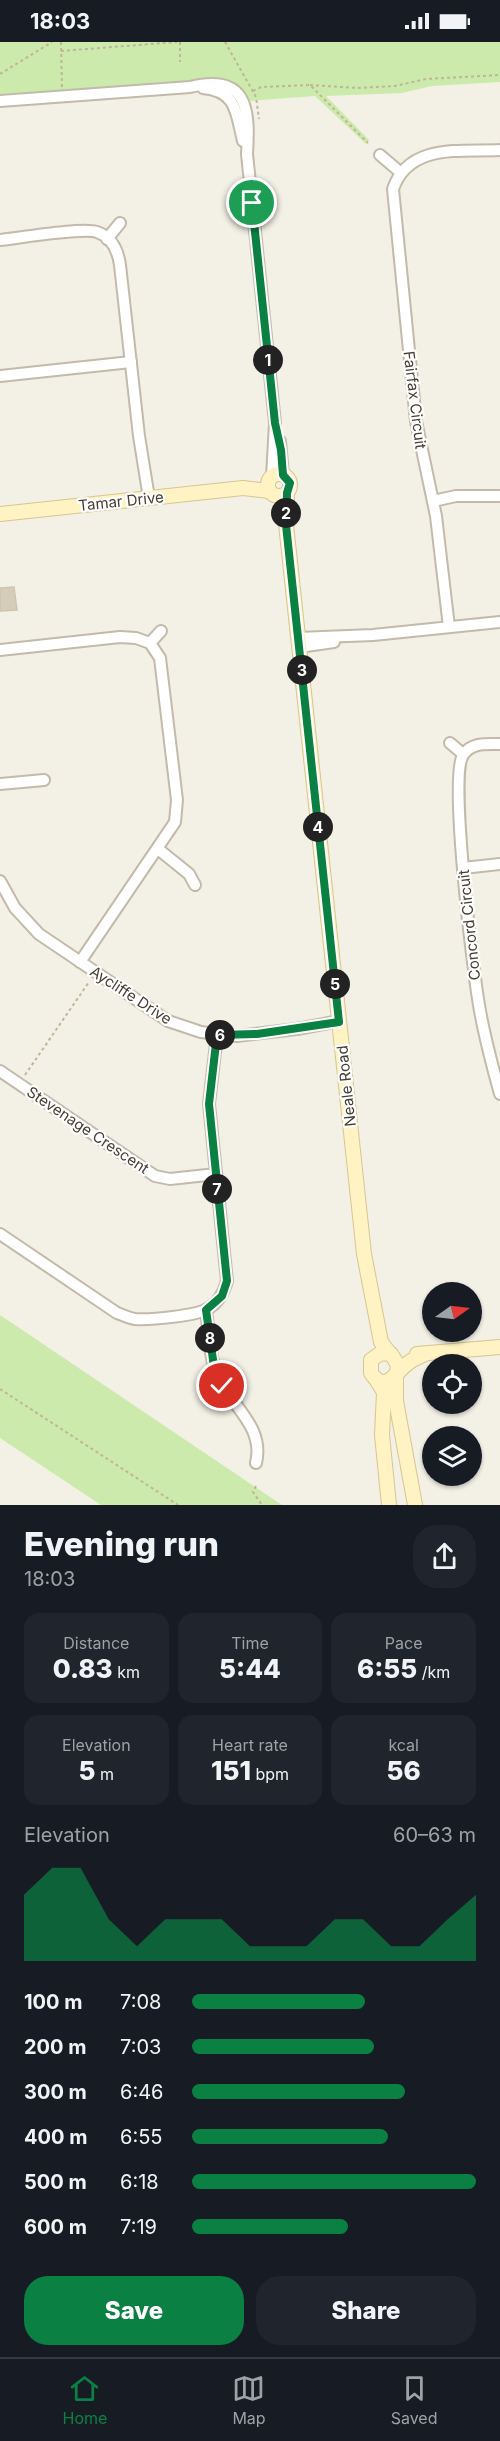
<!DOCTYPE html>
<html lang="en">
<head>
<meta charset="utf-8">
<style>
	:root { --surface:#171b24; --page:#20242c; --text:#f1f3f6; --muted:#9ea1a6; --line:#363941; --accent:#0b8043 }
	body { margin:0; font-family:Inter,sans-serif; background:var(--page); color:var(--text); height:100vh; display:flex; flex-direction:column; font-size:22px; white-space:nowrap }
	* { box-sizing:border-box; margin:0 }
	p { font-size:20px; color:var(--muted) }
	.icon { flex:none; width:33px; height:33px; fill:none; stroke:currentColor; stroke-width:2; stroke-linecap:round; stroke-linejoin:round }
	.map { position:relative; height:1463px; overflow:hidden }
	.side { display:flex; flex-direction:column; background:var(--surface); flex:1 }
	.side>* { flex:none }
	.needle { width:39px; rotate:76deg }
	.buttons { position:absolute; left:422px; top:1240px; display:grid; gap:12px }
	.buttons a { display:grid; place-items:center; width:60px; height:60px; border-radius:50%; background:var(--surface); box-shadow:0 2px 4px #0004; font-size:30px }
	.pin { position:absolute; display:grid; place-items:center; width:51px; height:51px; color:#fff; margin:-26px; border:3px solid #fff; border-radius:50%; box-shadow:0 2px 6px #0007 }
	.km { position:absolute; width:30px; height:30px; margin:-15px; border-radius:50%; background:#222; color:#fff; font-size:16px; line-height:30px; text-align:center }
	.round { display:grid; place-items:center; flex:none; width:63px; height:63px; border-radius:24px; background:var(--page) }
	.head { display:flex; align-items:center; justify-content:space-between; height:102px; padding:0 24px }
	h1 { font-size:33px; font-weight:800; line-height:45px }
	.figures { display:grid; grid-template-columns:repeat(3,1fr); gap:9px; height:102px; padding:6px 24px }
	.figures div { display:grid; align-content:center; border-radius:15px; background:var(--page); text-align:center }
	.figures b { font-size:26px; font-weight:800 }
	.figures small { font-size:16px; font-weight:400 }
	.figures p { font-size:16px }
	.chart { height:168px; padding:12px 24px }
	.chart p { display:flex; justify-content:space-between }
	.chart svg { width:100%; height:108px; margin-top:6px; fill:var(--accent); opacity:.7 }
	.primary-button { display:flex; gap:12px; margin-top:auto; padding:12px 24px }
	.primary-button a { flex:1; height:69px; border-radius:24px; background:var(--accent); color:#fff; font-size:24px; font-weight:800; line-height:69px; text-align:center }
	.primary-button a+a { background:var(--page); color:var(--text) }
	ul { padding:0 24px; list-style:none; font-size:20px }
	li { display:grid; grid-template-columns:96px 72px 1fr; align-items:center; height:45px }
	li i { height:15px; border-radius:8px; background:var(--accent) }
	.status { display:flex; justify-content:space-between; align-items:center; height:42px; padding:0 30px; background:var(--surface); direction:ltr }
	.status svg { height:16px; fill:currentColor }
	.dock { display:flex; justify-content:space-around; align-items:center; height:84px; border-top:2px solid var(--line); background:var(--surface); font-size:16px; color:var(--muted) }
	.dock a { display:grid; justify-items:center; gap:3px }
	.dock .selected { color:var(--accent) }
	.map>svg:first-child { display:block }
	.green { fill:#cbeaac }
	.building { fill:#d5ccba; stroke:#d0c4ad; stroke-width:1.5 }
	.lines { fill:none; stroke-linecap:round; stroke-linejoin:round }
	.street-casing { stroke:#c2bbaa; stroke-width:14 }
	.secondary-casing { stroke:#d6c692; stroke-width:16 }
	.path { stroke:#c2b498; stroke-width:2; stroke-dasharray:3 3; stroke-linecap:butt }
	.street { stroke:#fff; stroke-width:10 }
	.secondary { stroke:#fff3c3; stroke-width:14 }
	.route-casing { stroke:#fff; stroke-width:12 }
	.route { stroke:#0b8043; stroke-width:8 }
	.labels { text-anchor:middle; dominant-baseline:central; stroke-width:4.5; stroke-linejoin:round; paint-order:stroke }
	.street-label { font-size:15px; fill:#464034; stroke:#fff }
</style>
</head>
<body>
<div class="status"><b>18:03</b><svg viewBox="0 0 49 12"><path d="M0 12V9h3v3zM5 12V6h3v6zM10 12V3h3v9zM15 12V0h3v12zM26 1h20v11H26zM47 4h2v5h-2z"/></svg></div>
<div class="map">
<svg width="500" height="1463" viewBox="0 0 500 1463">
	<rect width="100%" height="100%" fill="#f3f0e5"/>
	<g class="green">
		<path d="M 0,0 L 500,0 L 500,40 L 432,44 L 402,51 L 326,54 L 369,98 L 366,102 L 315,54 L 248,59 L 214,37 L 0,53 Z"/>
		<path d="M 0,1273 L 282,1463 L 101,1463 L 0,1396 Z"/>
	</g>
	<path class="building" d="M 14,545 L 17,568 L 0,569 L 0,546 Z"/>
	<g class="lines">
		<g class="street-casing">
			<g id="street">
				<path d="M 203,46 C 237,49 236,71 243,99"/>
				<path d="M 0,59 L 190,45 C 247,31 250,66 247,112 L 275,381 L 272,435"/>
				<path d="M 380,113 L 400,130"/>
				<path d="M 107,197 L 120,181"/>
				<path d="M 0,198 C 19,196 83,185 97,190 C 112,195 118,209 120,223 L 139,394 L 149,456"/>
				<path d="M 0,334 L 131,320"/>
				<path d="M 280,399 L 283,433"/>
				<path d="M 433,459 L 456,454 L 500,454"/>
				<path d="M 449,585 L 436,474 L 416,379 L 393,147 C 409,101 460,110 500,108"/>
				<path d="M 298,596 L 373,593 L 500,580"/>
				<path d="M 150,601 L 161,589"/>
				<path d="M 299,605 L 334,600"/>
				<path d="M 0,608 L 120,595 L 136,596 L 150,601 L 160,616 L 177,758 L 175,780 L 80,920"/>
				<path d="M 450,701 L 463,712"/>
				<path d="M 500,702 C 486,702 472,700 463,713 C 449,734 473,928 479,963 C 484,994 492,1023 500,1052"/>
				<path d="M 0,742 L 44,738"/>
				<path d="M 158,807 L 189,832 L 195,843"/>
				<path d="M 463,826 L 500,822"/>
				<path d="M 0,839 L 15,866 L 39,892 L 168,979 L 201,990 L 237,994 L 297,987 L 339,979"/>
				<path d="M 0,1029 L 155,1134 L 170,1137 L 216,1132"/>
				<path d="M 0,1192 L 117,1271 C 123,1273 128,1276 135,1277 C 150,1278 197,1274 209,1266 C 219,1260 224,1250 227,1239 L 209,1062 L 217,993"/>
				<path d="M 206,1268 C 209,1289 209,1313 217,1333 C 230,1363 265,1384 256,1421"/>
			</g>
		</g>
		<g class="secondary-casing">
			<g id="secondary">
				<circle cx="279" cy="443" r="11"/>
				<path d="M 287,451 L 286,482 L 364,1212 L 381,1300 L 390,1312"/>
				<path d="M 0,472 L 243,446 L 269,449"/>
				<path d="M 417,1312 L 500,1305"/>
				<path d="M 397,1331 L 398,1323 L 391,1312 L 381,1311 L 371,1318 L 371,1331 C 385,1352 395,1331 407,1322 C 412,1317 419,1315 425,1312"/>
				<path d="M 396,1333 L 396,1359 L 415,1463"/>
				<path d="M 376,1337 L 384,1350 L 382,1393 L 389,1463"/>
			</g>
		</g>
		<g class="path">
			<path d="M 61,0 L 62,45"/>
			<path d="M 180,0 L 180,20"/>
			<path d="M 225,0 L 256,55 L 259,77"/>
			<path d="M 61,9 L 177,0"/>
			<path d="M 0,32 L 52,0"/>
			<path d="M 310,43 L 357,46 L 395,44 L 426,37 L 500,33"/>
			<path d="M 253,49 L 261,45 L 310,43 L 368,101"/>
			<path d="M 25,1033 L 89,940"/>
			<path d="M 0,1347 L 178,1463"/>
			<path d="M 256,1444 L 253,1450 L 262,1463"/>
		</g>
		<use href="#street" class="street"/>
		<use href="#secondary" class="secondary"/>
	</g>
	<g class="lines">
		<g class="route-casing">
			<path id="route" d="M 222,1344 L 214,1325 L 206,1268 L 222,1254 L 227,1239 L 209,1062 L 217,993 L 257,992 L 339,980 L 286,483 L 287,451 L 290,441 L 283,433 L 281,408 L 275,381 L 252,161"/>
		</g>
		<use href="#route" class="route"/>
	</g>
	<g class="labels">
		<g class="street-label">
			<text transform="translate(415 358) rotate(83)">Fairfax Circuit</text>
			<text transform="translate(121 459) rotate(-6)">Tamar Drive</text>
			<text transform="translate(469 883) rotate(-96)">Concord Circuit</text>
			<text transform="translate(131 953) rotate(33)">Aycliffe Drive</text>
			<text transform="translate(346 1044) rotate(-96)">Neale Road</text>
			<text transform="translate(88 1088) rotate(34)">Stevenage Crescent</text>
		</g>
	</g>
</svg>
<div class="buttons">
<a><svg class="needle" viewBox="-14 -14 28 28"><path d="M0-13l5 13h-10z" fill="#e53935"/><path d="M0 13l5-13h-10z" fill="#9ea1a6"/></svg></a>
<a><svg class="icon" aria-label="locate" viewBox="0 0 24 24"><circle cx="12" cy="12" r="6"/><path d="M12 2v4M12 18v4M2 12h4M18 12h4"/></svg></a>
<a><svg class="icon" aria-label="layers" viewBox="0 0 24 24"><path d="M12 4l9 5-9 5-9-5zM3 14l9 5 9-5"/></svg></a>
</div>
<div class="pin" style="left:252px;top:161px;background:#1e9e55"><svg class="icon" aria-label="arrive" viewBox="0 0 24 24"><path d="M6 21V4h12l-3 4 3 4H6"/></svg></div>
<div class="pin" style="left:222px;top:1344px;background:#d93025"><svg class="icon" aria-label="check" viewBox="0 0 24 24"><path d="M5 12l5 5 9-10"/></svg></div>
<b class="km" style="left:268px;top:318px">1</b>
<b class="km" style="left:286px;top:471px">2</b>
<b class="km" style="left:302px;top:628px">3</b>
<b class="km" style="left:318px;top:785px">4</b>
<b class="km" style="left:335px;top:942px">5</b>
<b class="km" style="left:220px;top:993px">6</b>
<b class="km" style="left:217px;top:1147px">7</b>
<b class="km" style="left:210px;top:1296px">8</b>
</div>
<section class="side">
<div class="head"><div><h1>Evening run</h1><p>18:03</p></div><a class="round"><svg class="icon" aria-label="share" viewBox="0 0 24 24"><path d="M12 15V3M7 8l5-5 5 5M5 13v7h14v-7"/></svg></a></div>
<div class="figures">
<div><p>Distance</p><b>0.83<small> km</small></b></div>
<div><p>Time</p><b>5:44</b></div>
<div><p>Pace</p><b>6:55<small> /km</small></b></div>
</div>
<div class="figures">
<div><p>Elevation</p><b>5<small> m</small></b></div>
<div><p>Heart rate</p><b>151<small> bpm</small></b></div>
<div><p>kcal</p><b>56</b></div>
</div>
<div class="chart"><p><span>Elevation</span>60–63 m</p>
<svg viewBox="0 0 160 44" preserveAspectRatio="none"><path d="M0 44V17L10 6L20 6L30 27L40 38L50 27L60 27L70 27L80 38L90 38L100 38L110 27L120 27L130 38L140 38L150 27L160 17V44z"/></svg>
</div>
<ul>
<li><b>100 m</b>7:08<i style="width:61%"></i></li>
<li><b>200 m</b>7:03<i style="width:64%"></i></li>
<li><b>300 m</b>6:46<i style="width:75%"></i></li>
<li><b>400 m</b>6:55<i style="width:69%"></i></li>
<li><b>500 m</b>6:18<i style="width:100%"></i></li>
<li><b>600 m</b>7:19<i style="width:55%"></i></li>
</ul>
<div class="primary-button"><a>Save</a><a>Share</a></div>
</section>
<nav class="dock">
<a class="selected"><svg class="icon" aria-label="home" viewBox="0 0 24 24"><path d="M3 11l9-7 9 7M6 9v11h12V9"/></svg>Home</a>
<a><svg class="icon" aria-label="map" viewBox="0 0 24 24"><path d="M3 6l6-2 6 2 6-2v14l-6 2-6-2-6 2zM9 4v14M15 6v14"/></svg>Map</a>
<a><svg class="icon" aria-label="saved" viewBox="0 0 24 24"><path d="M7 4h10v16l-5-4-5 4z"/></svg>Saved</a>
</nav>
</body>
</html>
